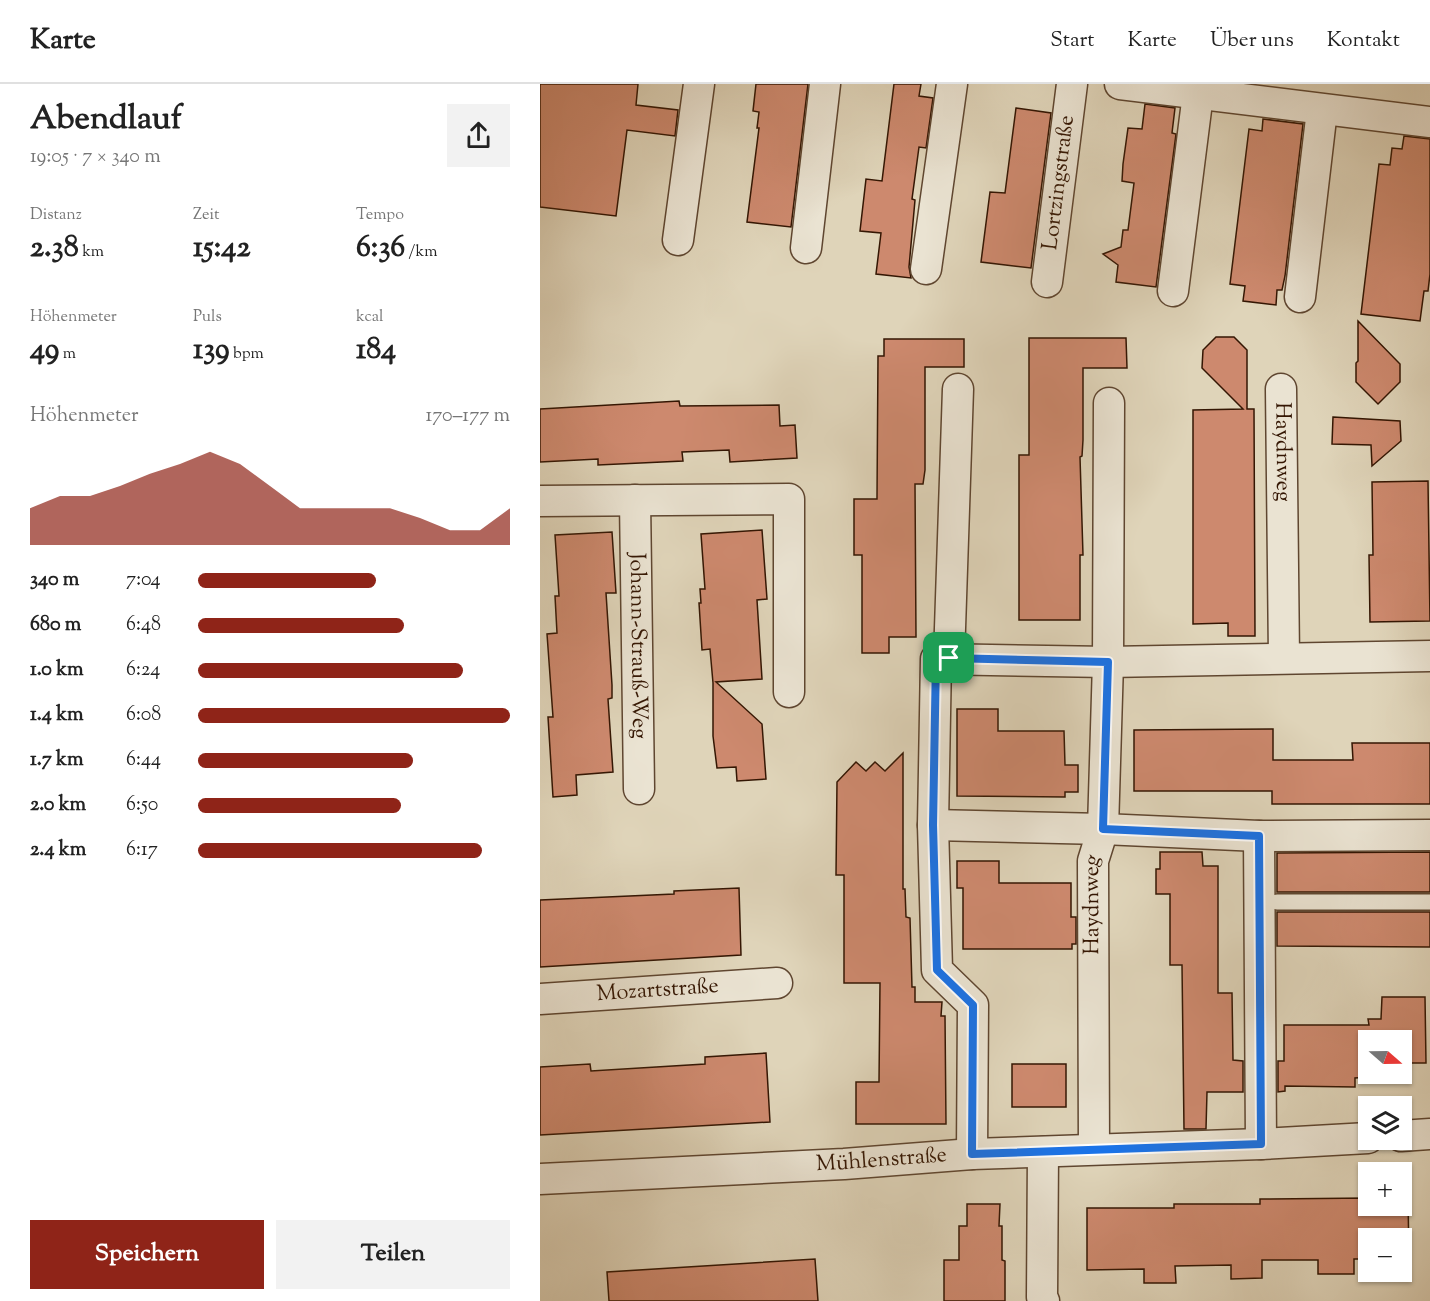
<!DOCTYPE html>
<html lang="de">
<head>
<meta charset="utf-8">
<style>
	:root { --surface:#fff; --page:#f2f2f2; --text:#222; --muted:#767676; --line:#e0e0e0; --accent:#8f2418 }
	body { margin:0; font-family:"Sorts Mill Goudy",serif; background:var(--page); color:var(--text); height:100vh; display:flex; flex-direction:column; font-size:22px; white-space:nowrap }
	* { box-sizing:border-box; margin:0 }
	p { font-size:20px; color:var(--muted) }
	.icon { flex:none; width:33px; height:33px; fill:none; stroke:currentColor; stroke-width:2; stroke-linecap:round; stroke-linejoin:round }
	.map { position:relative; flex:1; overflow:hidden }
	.sheet { display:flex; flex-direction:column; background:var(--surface); width:540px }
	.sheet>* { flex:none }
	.needle { width:39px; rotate:110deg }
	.buttons { position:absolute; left:818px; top:946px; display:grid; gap:12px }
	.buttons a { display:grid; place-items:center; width:54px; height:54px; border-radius:0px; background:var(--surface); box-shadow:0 2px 4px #0004; font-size:30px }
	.pin { position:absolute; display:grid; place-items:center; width:51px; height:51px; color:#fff; margin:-26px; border-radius:12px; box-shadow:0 3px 9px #0006 }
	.round { display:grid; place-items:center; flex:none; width:63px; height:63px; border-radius:0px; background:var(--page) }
	.head { display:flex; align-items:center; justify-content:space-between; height:102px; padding:0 30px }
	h1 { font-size:33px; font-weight:700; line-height:45px }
	.metrics { display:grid; grid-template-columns:repeat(3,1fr); gap:9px; height:102px; padding:6px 30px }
	.metrics div { display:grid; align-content:center }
	.metrics b { font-size:30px; font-weight:700 }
	.metrics small { font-size:16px; font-weight:400 }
	.metrics p { font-size:16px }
	.chart { height:168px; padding:12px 30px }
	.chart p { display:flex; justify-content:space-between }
	.chart svg { width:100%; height:108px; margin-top:6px; fill:var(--accent); opacity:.7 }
	.button { display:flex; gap:12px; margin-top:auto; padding:12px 30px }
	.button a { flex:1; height:69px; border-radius:0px; background:var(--accent); color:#fff; font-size:24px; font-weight:700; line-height:69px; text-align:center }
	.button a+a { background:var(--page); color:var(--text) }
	ul { padding:0 30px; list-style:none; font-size:20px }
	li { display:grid; grid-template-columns:96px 72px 1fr; align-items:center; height:45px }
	li i { height:15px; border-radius:8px; background:var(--accent) }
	header { display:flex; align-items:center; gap:36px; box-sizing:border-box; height:84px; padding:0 30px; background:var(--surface); border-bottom:2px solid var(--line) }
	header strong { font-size:28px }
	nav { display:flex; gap:33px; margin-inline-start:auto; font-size:21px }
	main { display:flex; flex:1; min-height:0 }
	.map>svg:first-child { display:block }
	.building { fill:#cd896e; stroke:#341603; stroke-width:1.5 }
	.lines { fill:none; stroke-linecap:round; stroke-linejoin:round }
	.service-casing { stroke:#5f4630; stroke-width:18 }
	.minor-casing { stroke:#5f4630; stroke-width:33 }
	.service { stroke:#eae3d2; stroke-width:15 }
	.minor { stroke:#eae3d2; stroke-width:30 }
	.route-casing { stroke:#fff; stroke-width:12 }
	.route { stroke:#1a73e8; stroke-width:8 }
	.labels { text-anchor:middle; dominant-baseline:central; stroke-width:4.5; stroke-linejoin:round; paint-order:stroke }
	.street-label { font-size:22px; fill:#341603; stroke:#eae3d2 }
</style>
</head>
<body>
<header>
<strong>Karte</strong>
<nav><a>Start</a><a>Karte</a><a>Über uns</a><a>Kontakt</a></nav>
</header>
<main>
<section class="sheet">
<div class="head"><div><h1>Abendlauf</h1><p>19:05 · 7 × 340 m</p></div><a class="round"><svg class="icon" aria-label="share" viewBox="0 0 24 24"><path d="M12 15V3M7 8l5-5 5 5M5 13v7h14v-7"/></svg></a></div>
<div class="metrics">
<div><p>Distanz</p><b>2.38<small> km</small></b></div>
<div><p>Zeit</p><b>15:42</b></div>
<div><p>Tempo</p><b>6:36<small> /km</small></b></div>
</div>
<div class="metrics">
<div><p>Höhenmeter</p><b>49<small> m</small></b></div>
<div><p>Puls</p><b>139<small> bpm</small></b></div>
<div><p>kcal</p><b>184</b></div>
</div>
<div class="chart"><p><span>Höhenmeter</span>170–177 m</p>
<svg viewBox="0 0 160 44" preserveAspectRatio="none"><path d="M0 44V29L10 24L20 24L30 20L40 15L50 11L60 6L70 11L80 20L90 29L100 29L110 29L120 29L130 33L140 38L150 38L160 29V44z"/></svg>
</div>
<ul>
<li><b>340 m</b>7:04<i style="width:57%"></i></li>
<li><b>680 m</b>6:48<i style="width:66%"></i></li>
<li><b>1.0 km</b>6:24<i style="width:85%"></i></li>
<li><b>1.4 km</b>6:08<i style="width:100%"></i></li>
<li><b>1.7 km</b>6:44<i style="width:69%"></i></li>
<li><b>2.0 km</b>6:50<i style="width:65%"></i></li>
<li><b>2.4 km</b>6:17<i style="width:91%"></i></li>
</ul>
<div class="button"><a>Speichern</a><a>Teilen</a></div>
</section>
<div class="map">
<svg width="890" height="1217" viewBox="0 0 890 1217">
	<rect width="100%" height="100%" fill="#dfd4b9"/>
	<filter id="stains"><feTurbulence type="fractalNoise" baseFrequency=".00333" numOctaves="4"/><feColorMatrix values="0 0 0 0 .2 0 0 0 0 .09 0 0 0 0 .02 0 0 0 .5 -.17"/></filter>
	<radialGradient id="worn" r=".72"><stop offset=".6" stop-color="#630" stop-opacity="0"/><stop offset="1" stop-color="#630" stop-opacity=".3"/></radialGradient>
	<g class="building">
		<path d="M 0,0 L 98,0 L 96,21 L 138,26 L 135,52 L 87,46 L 76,132 L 0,123 Z"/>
		<path d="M 216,0 L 268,0 L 251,143 L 207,138 L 219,44 L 217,44 L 219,28 L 213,27 Z"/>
		<path d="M 354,0 L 381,0 L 379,12 L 393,14 L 386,64 L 379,63 L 372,115 L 375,116 L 369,183 L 371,194 L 336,190 L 341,149 L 320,147 L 326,95 L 342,97 Z"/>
		<path d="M 605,20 L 635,24 L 632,49 L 636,50 L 616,203 L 576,198 L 578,181 L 563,170 L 581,163 L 583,146 L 588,146 L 594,99 L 582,97 L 583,80 L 588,44 L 602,45 Z"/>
		<path d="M 476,24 L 511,29 L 491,184 L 441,178 L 450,108 L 465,109 Z"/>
		<path d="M 723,35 L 763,40 L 745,192 L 742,206 L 737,206 L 736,221 L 703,217 L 705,202 L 690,200 L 709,45 L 722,47 Z"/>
		<path d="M 864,52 L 890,55 L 890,190 L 888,207 L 884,207 L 880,237 L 821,230 L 839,80 L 850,81 L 852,64 L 862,65 Z"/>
		<path d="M 818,237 L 860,280 L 860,298 L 838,320 L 816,298 L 816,279 L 818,277 Z"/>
		<path d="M 676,253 L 694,253 L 707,266 L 707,325 L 714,325 L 715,552 L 688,552 L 688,539 L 653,540 L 653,326 L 703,325 L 662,284 L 663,266 Z"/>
		<path d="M 489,254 L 586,254 L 587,284 L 543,284 L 543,356 L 542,372 L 540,373 L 543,471 L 540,471 L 540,536 L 479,536 L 479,371 L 489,371 Z"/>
		<path d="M 344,255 L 424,255 L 424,283 L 385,283 L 385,386 L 383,400 L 375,400 L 376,553 L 349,553 L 349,569 L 322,569 L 322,471 L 314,471 L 314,415 L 337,415 L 338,272 L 344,272 Z"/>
		<path d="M 139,317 L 140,322 L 239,321 L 240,342 L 255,341 L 257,374 L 190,378 L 189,366 L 142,368 L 143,377 L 58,381 L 58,375 L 0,378 L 0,325 Z"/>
		<path d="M 793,333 L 860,337 L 861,357 L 832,382 L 831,361 L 792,360 Z"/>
		<path d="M 888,397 L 890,537 L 830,538 L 829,471 L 833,471 L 832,398 Z"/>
		<path d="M 222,446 L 227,515 L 217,516 L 222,595 L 176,598 L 222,640 L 226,695 L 197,697 L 196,683 L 177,684 L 173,652 L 173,599 L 170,565 L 162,566 L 159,519 L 161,519 L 160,505 L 165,505 L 161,450 Z"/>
		<path d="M 72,448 L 76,509 L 66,509 L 72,601 L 72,614 L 68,615 L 73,688 L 36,691 L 37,711 L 13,713 L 8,633 L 13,633 L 7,550 L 17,549 L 15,512 L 19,512 L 15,451 Z"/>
		<path d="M 417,625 L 458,625 L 458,647 L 524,647 L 525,681 L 538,681 L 538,708 L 525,708 L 525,713 L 417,712 Z"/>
		<path d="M 733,645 L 733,676 L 813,676 L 812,659 L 890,659 L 890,720 L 732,720 L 732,707 L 594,707 L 594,646 Z"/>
		<path d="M 363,669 L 363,805 L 365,805 L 366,833 L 370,834 L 372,903 L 375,903 L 375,918 L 402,918 L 401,932 L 405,932 L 406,1040 L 316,1040 L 316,998 L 339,998 L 340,899 L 304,899 L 304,791 L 296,791 L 297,698 L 316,678 L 326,687 L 335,678 L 345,687 Z"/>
		<path d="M 620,768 L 662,768 L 663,782 L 678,782 L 678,909 L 692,909 L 693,976 L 703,977 L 703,1008 L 667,1008 L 666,1045 L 644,1045 L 642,881 L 630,881 L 630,810 L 616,810 L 616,785 L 620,785 Z"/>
		<path d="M 890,768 L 890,808 L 737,808 L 737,769 Z"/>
		<path d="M 417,777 L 459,777 L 459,799 L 531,799 L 531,833 L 536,833 L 536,860 L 532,860 L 532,865 L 423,865 L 423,804 L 417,804 Z"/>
		<path d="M 199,804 L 201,871 L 0,883 L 0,816 L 134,810 L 134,807 Z"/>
		<path d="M 737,828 L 890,828 L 890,863 L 737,862 Z"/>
		<path d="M 842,913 L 885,913 L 886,979 L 861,979 L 861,957 L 828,957 L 829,993 L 815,994 L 815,1003 L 745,1002 L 745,1007 L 738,1008 L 738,977 L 744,977 L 744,941 L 829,941 L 828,935 L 841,935 Z"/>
		<path d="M 226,969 L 230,1038 L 0,1051 L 0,983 L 50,980 L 51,987 L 165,980 L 165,973 Z"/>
		<rect x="472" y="980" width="54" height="43"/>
		<path d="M 828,1114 L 828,1122 L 861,1122 L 861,1114 L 868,1114 L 869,1175 L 861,1175 L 861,1155 L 828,1155 L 828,1175 L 814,1175 L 814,1190 L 778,1190 L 778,1176 L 722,1176 L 722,1194 L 691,1195 L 691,1181 L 635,1182 L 636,1199 L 604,1199 L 604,1185 L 547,1186 L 547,1124 L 634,1124 L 634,1120 L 720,1120 L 720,1115 Z"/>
		<path d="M 427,1120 L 460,1120 L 459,1142 L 462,1142 L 462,1176 L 465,1177 L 465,1217 L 404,1217 L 404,1176 L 419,1176 L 419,1142 L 427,1142 Z"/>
		<path d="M 275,1175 L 278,1217 L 69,1217 L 67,1188 Z"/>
	</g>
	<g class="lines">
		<g class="service-casing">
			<path id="service" d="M 737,818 L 890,818"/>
		</g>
		<g class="minor-casing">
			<g id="minor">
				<path d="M 580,0 L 890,38"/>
				<path d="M 138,156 L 159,0"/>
				<path d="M 266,164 L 285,0"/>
				<path d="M 386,185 L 412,0"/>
				<path id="s1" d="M 507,198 L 532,0"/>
				<path d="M 633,207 L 658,10"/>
				<path d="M 760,213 L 782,26"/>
				<path id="s2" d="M 741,305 L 744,574"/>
				<path id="s3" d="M 95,416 L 99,705"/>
				<path d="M 0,417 L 249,415 L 249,608"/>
				<path d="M 409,574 L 418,305"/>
				<path d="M 393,741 L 563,745 L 719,752 L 890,751"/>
				<path d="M 719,752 L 721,1060"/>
				<path id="s4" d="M 0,915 L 237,899"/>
				<path d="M 861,1052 L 890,1050"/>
				<path id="s5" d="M 554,1065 L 553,777 L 563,745 L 568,578 L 569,319"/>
				<path d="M 503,1068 L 502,1213 L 504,1217"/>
				<path d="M 432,1070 L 433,921 L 397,886 L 393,741 L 396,575 L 568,578 L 890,572"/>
				<path id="s6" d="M 0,1095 L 304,1080 L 432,1070 L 721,1060 L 828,1054"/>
			</g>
		</g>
		<use href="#service" class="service"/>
		<use href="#minor" class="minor"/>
	</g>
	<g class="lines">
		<g class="route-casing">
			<path id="route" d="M 409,574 L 568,578 L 563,745 L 719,752 L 721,1060 L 432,1070 L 433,921 L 397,886 L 393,741 L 396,575 Z"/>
		</g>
		<use href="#route" class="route"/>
	</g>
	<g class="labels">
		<g class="street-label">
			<text stroke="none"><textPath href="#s1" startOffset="100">Lortzingstraße</textPath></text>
			<text stroke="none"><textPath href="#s2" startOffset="63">Haydnweg</textPath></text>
			<text stroke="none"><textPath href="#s3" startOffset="146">Johann-Strauß-Weg</textPath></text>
			<text stroke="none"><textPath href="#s5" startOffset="244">Haydnweg</textPath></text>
			<text stroke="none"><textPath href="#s4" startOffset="118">Mozartstraße</textPath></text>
			<text stroke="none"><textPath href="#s6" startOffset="342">Mühlenstraße</textPath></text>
		</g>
	</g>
	<rect width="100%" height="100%" filter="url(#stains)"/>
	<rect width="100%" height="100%" fill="url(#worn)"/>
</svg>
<div class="buttons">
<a><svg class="needle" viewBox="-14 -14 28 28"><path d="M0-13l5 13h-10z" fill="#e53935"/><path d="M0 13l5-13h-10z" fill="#767676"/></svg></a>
<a><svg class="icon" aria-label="layers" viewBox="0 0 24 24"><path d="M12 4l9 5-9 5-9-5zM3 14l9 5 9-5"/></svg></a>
<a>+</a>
<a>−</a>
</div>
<div class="pin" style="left:409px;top:574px;background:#1e9e55"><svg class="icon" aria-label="arrive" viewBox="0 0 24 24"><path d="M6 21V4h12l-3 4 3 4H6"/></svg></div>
</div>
</main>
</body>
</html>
